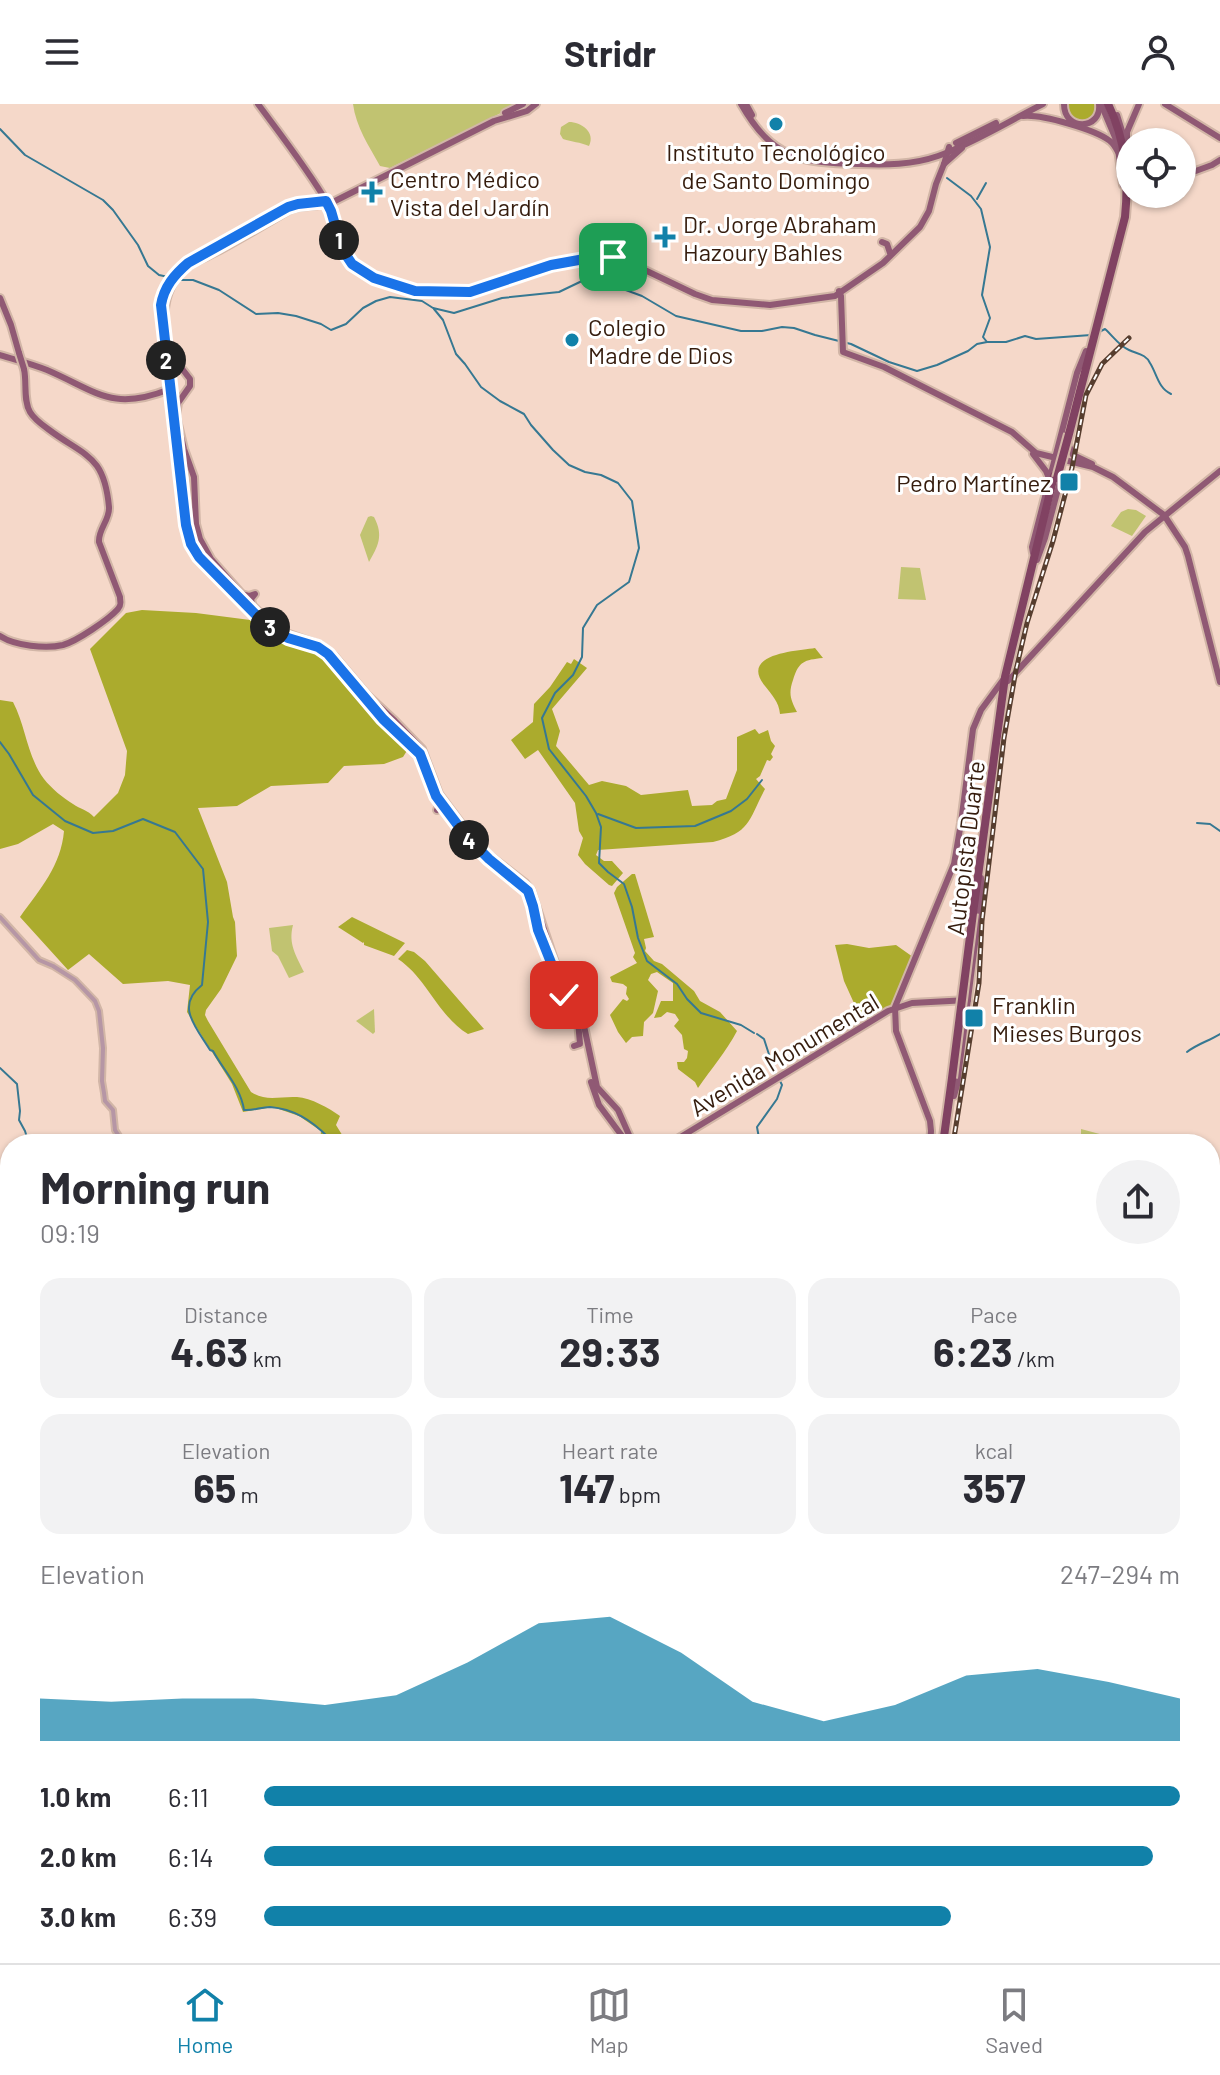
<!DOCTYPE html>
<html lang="en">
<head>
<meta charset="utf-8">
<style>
	:root { --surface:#fff; --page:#f2f2f3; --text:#2b2b33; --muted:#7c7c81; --line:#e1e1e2; --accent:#1181a9 }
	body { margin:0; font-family:Barlow,sans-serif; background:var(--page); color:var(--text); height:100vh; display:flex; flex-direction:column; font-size:30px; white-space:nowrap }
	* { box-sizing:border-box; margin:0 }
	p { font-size:26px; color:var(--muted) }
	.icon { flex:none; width:44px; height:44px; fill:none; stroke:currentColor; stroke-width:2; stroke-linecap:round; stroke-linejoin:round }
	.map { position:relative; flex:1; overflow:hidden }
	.side { position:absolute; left:0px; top:1030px; width:1220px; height:830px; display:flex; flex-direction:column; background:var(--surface); border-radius:32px 32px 0 0; box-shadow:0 2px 6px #0004 }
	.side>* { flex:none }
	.tools { position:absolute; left:1116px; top:24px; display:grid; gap:16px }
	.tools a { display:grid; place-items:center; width:80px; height:80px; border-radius:50%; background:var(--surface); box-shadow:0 2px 6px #0004; font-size:40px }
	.pin { position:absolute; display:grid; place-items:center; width:68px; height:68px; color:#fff; margin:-34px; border-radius:16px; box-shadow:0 4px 12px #0006 }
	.km { position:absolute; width:40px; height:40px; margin:-20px; border-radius:50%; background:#222; color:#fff; font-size:22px; line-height:40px; text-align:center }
	.round { display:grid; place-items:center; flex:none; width:84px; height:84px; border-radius:42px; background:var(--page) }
	.summary { display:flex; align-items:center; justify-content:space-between; height:136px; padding:0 40px }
	h1 { font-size:44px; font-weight:700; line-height:60px }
	.metrics { display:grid; grid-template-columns:repeat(3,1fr); gap:12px; height:136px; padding:8px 40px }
	.metrics div { display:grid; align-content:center; border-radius:20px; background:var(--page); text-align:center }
	.metrics b { font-size:40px; font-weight:700 }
	.metrics small { font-size:22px; font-weight:400 }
	.metrics p { font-size:22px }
	.chart { height:224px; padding:16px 40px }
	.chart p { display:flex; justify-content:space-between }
	.chart svg { width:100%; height:144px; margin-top:8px; fill:var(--accent); opacity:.7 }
	ul { padding:0 40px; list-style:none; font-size:26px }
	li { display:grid; grid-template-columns:128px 96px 1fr; align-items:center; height:60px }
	li i { height:20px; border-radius:10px; background:var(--accent) }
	header { display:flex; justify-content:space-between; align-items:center; height:104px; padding:0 40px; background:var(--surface); font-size:36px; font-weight:700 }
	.tabs { display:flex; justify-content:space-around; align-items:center; height:112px; border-top:2px solid var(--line); background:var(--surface); font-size:22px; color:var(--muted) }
	.tabs a { display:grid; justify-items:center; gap:4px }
	.tabs .selected { color:var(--accent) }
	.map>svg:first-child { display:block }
	.green { fill:#c1c371 }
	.forest { fill:#abab2d }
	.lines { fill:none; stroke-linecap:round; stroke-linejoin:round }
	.stream { stroke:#367892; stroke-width:2 }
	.minor-casing { stroke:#d2b6a7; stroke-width:8 }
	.major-casing { stroke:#d2b6a7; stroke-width:10 }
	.highway-casing { stroke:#d2b6a7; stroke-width:12 }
	.minor { stroke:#b696a5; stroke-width:4 }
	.major { stroke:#905974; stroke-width:6 }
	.highway { stroke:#814262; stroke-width:8 }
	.rail-casing { stroke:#573e2f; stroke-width:5 }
	.rail { stroke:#fff; stroke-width:2; stroke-dasharray:6; stroke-linecap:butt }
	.major-bridge-casing { stroke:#d2b6a7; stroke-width:10; stroke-linecap:butt }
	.highway-bridge-casing { stroke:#d2b6a7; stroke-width:12; stroke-linecap:butt }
	.major-bridge { stroke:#905974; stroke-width:6 }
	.highway-bridge { stroke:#814262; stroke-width:8 }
	.route-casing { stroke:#fff; stroke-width:16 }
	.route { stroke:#1a73e8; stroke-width:10 }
	.poi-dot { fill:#1181a9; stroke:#fff; stroke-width:3 }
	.labels { text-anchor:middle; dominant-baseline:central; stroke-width:6; stroke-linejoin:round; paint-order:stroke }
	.poi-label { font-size:24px; fill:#351c0d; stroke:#fff; text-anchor:start }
	.street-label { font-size:24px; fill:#351c0d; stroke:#fff }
</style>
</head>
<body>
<header><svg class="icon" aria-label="menu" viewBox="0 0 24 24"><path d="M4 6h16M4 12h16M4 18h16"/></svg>Stridr<svg class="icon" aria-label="person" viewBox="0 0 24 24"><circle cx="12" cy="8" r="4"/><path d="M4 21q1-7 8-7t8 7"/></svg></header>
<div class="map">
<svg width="1220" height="1859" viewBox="0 0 1220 1859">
	<rect width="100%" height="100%" fill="#f5d8c9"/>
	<g class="green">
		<path d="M 353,0 L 519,0 L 390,64 L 380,62 C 369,42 356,23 353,0 Z"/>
		<path d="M 569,18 C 581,18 596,28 589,42 C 580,38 572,38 563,35 L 560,30 L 561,23 Z"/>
		<path d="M 1128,405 L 1136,406 L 1146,412 L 1132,432 L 1111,422 L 1121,408 Z"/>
		<path d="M 371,412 L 374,413 C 384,432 378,442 369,458 L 360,431 L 368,413 Z"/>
		<path d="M 901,463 L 920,464 L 926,496 L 898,495 Z"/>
		<path d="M 293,821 C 288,840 296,851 304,868 L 289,874 L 278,852 L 272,847 L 269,824 Z"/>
		<path d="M 374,905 L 375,928 L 373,930 L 356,917 Z"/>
		<path d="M 1081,1025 L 1137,1040 L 1081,1040 Z"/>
		<path d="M 10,1169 L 10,1506 L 0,1491 L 0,1178 Z"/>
	</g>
	<g class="forest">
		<path d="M 1066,0 L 1097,0 L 1096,11 C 1086,20 1080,18 1069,13 Z"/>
		<path d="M 142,506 L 196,509 L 257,517 L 320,540 L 410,642 L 403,653 L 384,660 L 344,662 L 328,679 L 271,682 L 237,702 L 198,704 L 227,778 L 233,813 L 235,818 L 237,852 L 221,885 L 206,906 L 205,911 L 208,917 L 251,988 C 266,998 280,992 297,993 C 311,994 329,1004 340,1012 L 336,1021 L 344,1034 L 350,1035 L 348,1040 L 322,1040 L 320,1039 L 321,1027 L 299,1012 L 273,1003 L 243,1008 L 232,980 L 187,908 L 190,881 L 168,877 L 123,880 L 89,850 L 68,866 L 20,813 C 40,785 61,762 64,727 L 53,720 L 18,740 L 0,745 L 0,596 L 13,598 C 26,623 27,652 44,675 C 51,684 63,694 73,700 C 80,705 88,706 94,713 L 118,689 L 125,671 L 127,647 L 90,545 L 126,509 Z"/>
		<path d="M 815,544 L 823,554 C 804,556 799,557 793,576 C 788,590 791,596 797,608 L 780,610 C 779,598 772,591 765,582 C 739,550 795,547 815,544 Z"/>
		<path d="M 574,555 L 587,564 L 552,605 L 560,627 L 556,642 L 589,681 L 602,677 L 626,682 L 641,691 L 688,686 L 692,702 L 712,701 L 717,697 L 726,695 L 737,666 L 737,633 L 755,625 L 759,630 L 768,626 L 771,637 L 775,642 L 771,650 L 773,653 L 770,657 L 767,656 L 760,672 L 756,675 L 765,685 C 748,717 751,728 713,738 L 598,746 L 596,751 L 604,757 L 612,757 L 623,769 L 612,782 L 609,781 L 585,760 L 578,751 L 583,734 L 579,727 L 575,699 L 538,646 L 525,655 L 511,636 L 533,618 L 534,600 L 550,583 L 567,558 L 571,560 Z"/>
		<path d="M 632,770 L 635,770 L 654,833 L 644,835 L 646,844 L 645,847 L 654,857 L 662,860 L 694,887 L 700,897 L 720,908 L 737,927 C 726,948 711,965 698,984 L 695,978 L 678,965 L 677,958 L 684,958 L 687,954 L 688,947 L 684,945 L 682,931 L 674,922 L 679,916 L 675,910 L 667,908 L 661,913 L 654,914 L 661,897 L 673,897 L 673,879 L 657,868 L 651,870 L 648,876 L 658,887 L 653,909 L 644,918 L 643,932 L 632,933 L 626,939 L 618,928 L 610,911 L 623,895 L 627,897 L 629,895 L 626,890 L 627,883 L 623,880 L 612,878 L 610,873 L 637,859 L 633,853 L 635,849 L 614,789 L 617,783 Z"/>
		<path d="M 352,813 L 405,839 L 394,852 L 364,841 L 364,838 L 363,839 L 338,823 Z"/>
		<path d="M 847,840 L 869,844 L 896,841 L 913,853 L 894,901 L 863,919 L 844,877 L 835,841 Z"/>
		<path d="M 407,846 L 414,848 L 425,857 L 484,925 L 468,930 C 438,912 427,874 398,855 Z"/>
	</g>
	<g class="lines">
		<g class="stream">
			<path d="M 0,25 L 25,51 L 103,96 L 113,106 L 138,141 L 148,162 L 159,171 L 173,174"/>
			<path d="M 947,74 L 971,92 L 981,105 L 990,143 L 982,191 L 990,214 L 983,233 L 987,238"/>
			<path d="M 977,95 L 986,79"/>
			<path d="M 179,176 L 193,176 L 219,186 L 256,210 L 278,209 L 296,212 L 321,220 L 331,226 L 346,220 L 363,204 L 376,197 L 390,193 L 422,197 L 433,204 L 454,209 L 502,194 L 559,188 L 584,176 L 601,174 L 623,185 L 642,192 L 676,212 L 741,227 L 762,227 L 782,223 L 794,224 L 815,231 L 851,240 L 889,258 L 917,267 L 937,261 L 968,247 L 977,240 L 987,238 L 1006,238 L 1025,232 L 1036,235 L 1091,231"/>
			<path d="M 434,205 L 443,216 L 456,250 L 465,260 L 481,283 L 500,297 L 524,310 L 531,321 L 553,346 L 569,361 L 585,368 L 601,371 L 618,379 L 632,397 L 639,444 L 629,478 L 597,501 L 583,524 L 582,553 L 573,571 L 555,589 L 542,614 L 549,645 L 586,692 L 596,709 L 601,723 L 599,759 L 608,768 L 624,780 L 632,803 L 638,834 L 647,857 L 677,880 L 687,895 L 701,909 L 741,921 L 754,929"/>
			<path d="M 1097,229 L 1105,225 C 1113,232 1119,242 1129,246 C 1137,250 1146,250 1150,259 C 1157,270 1158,284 1171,290"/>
			<path d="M 0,638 L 9,650 L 33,691 L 65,717 L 93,729 L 113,727 L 143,715 L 175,728 L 203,765 L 208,818 L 202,881 C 175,902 196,923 210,946 L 213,947 C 224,967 241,984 244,1006 C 253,1007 261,1003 270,1003 C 294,1005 311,1016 328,1033 L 326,1040"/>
			<path d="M 598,710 L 636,724 L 695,722 L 731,707 L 747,695 L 762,676"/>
			<path d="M 1197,719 L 1210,720 L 1220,727"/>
			<path d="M 757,930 L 764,935 L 776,972"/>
			<path d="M 1187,948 C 1197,940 1209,937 1220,930"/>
			<path d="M 0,964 L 17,980 L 20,1007 L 19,1016 L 25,1027 L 29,1040"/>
			<path d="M 760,1040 L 757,1023 L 777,995 L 782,981 L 780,977"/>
		</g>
		<g class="minor-casing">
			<g id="minor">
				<path d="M 0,813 L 39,856 L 53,862 L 75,876 L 95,897 L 99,907 L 103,944 L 102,977 L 104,989 L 105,997 L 113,1006 L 115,1026 L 124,1040"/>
				<path d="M 1210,1268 L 1220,1280"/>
				<path d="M 0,1708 L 5,1697 L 6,1665"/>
				<path d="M 602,1859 L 605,1850"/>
			</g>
		</g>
		<g class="major-casing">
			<g id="major">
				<path d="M 258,0 C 281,31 309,67 328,100 C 339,120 336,144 354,161 C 366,172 382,178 397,182 C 420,189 452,193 476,187 C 525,176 576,139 628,158 L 695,190 L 712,196 L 770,201 L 835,192 L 883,159 L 920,123 L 929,107 L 936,80 L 944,60 L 949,43"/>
				<path d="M 536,0 L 527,7 L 494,17 L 329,100 L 299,103 L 289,106 C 266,120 243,133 220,146 C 209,152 197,156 187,163 C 157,186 163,228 170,260 L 183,266 L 190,275 L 190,282 L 178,299 L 176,312 L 184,345 L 194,373 L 196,420 L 200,435 L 211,455 L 247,496 L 273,522 L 286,529 L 320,541 L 335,553 L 367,591 L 395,617 L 422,645 L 439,690 L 472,734 L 490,752 L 525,779 L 531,786 L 559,871 L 584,922 L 597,983 L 618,1006 L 633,1040"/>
				<path d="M 741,0 C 772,54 799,59 859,60 C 886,61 912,61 938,52 C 974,39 1009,17 1043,0"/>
				<path d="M 746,0 L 752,11"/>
				<path d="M 1064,0 C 1064,28 1102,26 1099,0"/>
				<path d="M 1101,0 L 1117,38 L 1123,81"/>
				<path d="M 1165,0 L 1220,34"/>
				<path d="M 505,9 L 523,0"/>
				<path d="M 1117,11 L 1127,43 L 1130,65"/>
				<path d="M 1023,12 C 1042,10 1096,26 1110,37 C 1114,40 1116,44 1118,48"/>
				<path d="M 1127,35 L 1127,28 L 1139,0"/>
				<path d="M 956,39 L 996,19"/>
				<path d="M 944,60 L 962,44"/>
				<path d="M 1182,72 L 1212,61 L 1220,56"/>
				<path d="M 882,138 L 887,140 L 890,149"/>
				<path d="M 839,187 L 841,192 L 843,248 L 884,263 L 1012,328 L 1036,349 L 1093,363 L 1113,373 L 1164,411 L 1185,443 L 1188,452 L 1220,578"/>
				<path d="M 0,194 L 11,221 L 19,249"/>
				<path d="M 0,251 C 16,256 32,260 47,266 C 98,288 112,308 170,285"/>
				<path d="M 166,255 L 173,308"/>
				<path d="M 176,331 C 179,358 181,427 195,447 C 206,464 224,477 237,492"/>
				<path d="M 1069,342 L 1073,351 L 1092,360"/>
				<path d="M 1033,350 L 1046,367 L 1049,374"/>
				<path d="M 1033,449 L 1032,443 L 1077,269 L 1086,247"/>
				<path d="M 1037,456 L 1045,434 L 1062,370"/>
				<path d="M 241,490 L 249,492 L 255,490 L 251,495 L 252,500"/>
				<path d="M 0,532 C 15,542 46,545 63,541 C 77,537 108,516 118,505 C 122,500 120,499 120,493 L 99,438 C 98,425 110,416 109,403 C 104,350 85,353 48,325 C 41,320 34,315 30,308 C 23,296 27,279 24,265"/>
				<path d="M 1008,577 L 1145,428 L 1220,367"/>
				<path d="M 362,591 L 390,623 L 414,643 L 421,651"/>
				<path d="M 437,706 L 439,702 L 438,695"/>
				<path d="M 534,805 L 538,824 L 548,847"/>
				<path d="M 574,942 L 580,940 L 578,917"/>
				<path d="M 591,978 L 599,1001 L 628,1040"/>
				<path d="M 954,992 L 957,981 L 982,785 L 981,774"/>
				<path d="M 669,1040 L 888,907 L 912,899 L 968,896"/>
				<path d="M 930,1040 L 931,1027 L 930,1017 L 896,927 L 895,903 L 954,760 L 961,719 L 973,625 L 981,606 L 1003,576"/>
				<path d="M 1210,1094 L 1220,1091"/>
				<path d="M 1210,1099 L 1220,1096"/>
				<path d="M 1210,1621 L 1220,1615"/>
				<path d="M 0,1665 L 10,1665"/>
				<path d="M 1210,1790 L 1220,1804"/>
				<path d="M 573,1850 L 575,1859"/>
				<path d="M 576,1859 L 587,1850"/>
			</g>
		</g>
		<g class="highway-casing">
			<g id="highway">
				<path d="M 1069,330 L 1125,113 C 1129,73 1126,37 1108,0"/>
				<path d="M 973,809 L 1005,573 L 1054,372"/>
				<path d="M 943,1040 L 952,974"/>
			</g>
		</g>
		<use href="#minor" class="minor"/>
		<use href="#major" class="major"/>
		<use href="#highway" class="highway"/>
		<g class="rail-casing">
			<g id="rail">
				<path d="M 953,1040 L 979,879 L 982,817 L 1004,634 L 1016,566 L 1027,519 L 1053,437 L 1072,364 L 1086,291 L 1102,260 L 1129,234"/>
				<path d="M 605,1859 L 616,1850"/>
			</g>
		</g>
		<use href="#rail" class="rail"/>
		<g class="major-bridge-casing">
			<path id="major-bridge" d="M 19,249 L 24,265"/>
		</g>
		<g class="highway-bridge-casing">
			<g id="highway-bridge">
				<path d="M 1057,374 L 1069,330"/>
				<path d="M 952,974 L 973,809"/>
				<path d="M 585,1859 L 597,1850"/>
			</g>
		</g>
		<use href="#major-bridge" class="major-bridge"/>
		<use href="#highway-bridge" class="highway-bridge"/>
	</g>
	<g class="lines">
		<g class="route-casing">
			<path id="route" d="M 564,891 L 538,826 L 533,802 L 528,787 L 489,755 L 466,732 L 436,692 L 420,650 L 383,615 L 328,550 L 318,543 L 288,534 L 265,520 L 199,453 L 191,440 L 186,421 L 161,201 C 164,183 174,171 188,159 L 288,103 L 298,100 L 326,97 L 331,107 L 342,145 L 352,160 L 374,174 L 415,187 L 470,188 L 551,161 L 595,153 L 613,153"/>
		</g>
		<use href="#route" class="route"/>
	</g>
	<g class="poi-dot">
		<circle cx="776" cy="20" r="8"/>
		<path d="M368 76h8v8h8v8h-8v8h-8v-8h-8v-8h8z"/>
		<path d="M661 121h8v8h8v8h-8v8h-8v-8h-8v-8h8z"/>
		<circle cx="572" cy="236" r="8"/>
		<rect x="1059" y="368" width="20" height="20" rx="4"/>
		<rect x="964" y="904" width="20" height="20" rx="4"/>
	</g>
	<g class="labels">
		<g class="poi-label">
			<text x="776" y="47" text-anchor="middle">Instituto Tecnológico<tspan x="776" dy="28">de Santo Domingo</tspan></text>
			<text x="390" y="74">Centro Médico<tspan x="390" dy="28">Vista del Jardín</tspan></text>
			<text x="683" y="119">Dr. Jorge Abraham<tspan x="683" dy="28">Hazoury Bahles</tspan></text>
			<text x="588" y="222">Colegio<tspan x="588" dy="28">Madre de Dios</tspan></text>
			<text x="1051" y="378" text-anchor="end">Pedro Martínez</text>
			<text x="992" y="900">Franklin<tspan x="992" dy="28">Mieses Burgos</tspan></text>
		</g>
		<g class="street-label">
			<text transform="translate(965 744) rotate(-83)">Autopista Duarte</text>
			<text transform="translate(784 950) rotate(-31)">Avenida Monumental</text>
		</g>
	</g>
</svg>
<div class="tools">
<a><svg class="icon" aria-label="locate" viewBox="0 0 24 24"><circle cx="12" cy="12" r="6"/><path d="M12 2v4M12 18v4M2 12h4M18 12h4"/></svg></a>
</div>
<div class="pin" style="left:613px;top:153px;background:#1e9e55"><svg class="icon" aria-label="arrive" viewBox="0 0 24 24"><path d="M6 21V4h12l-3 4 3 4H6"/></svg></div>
<div class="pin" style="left:564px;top:891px;background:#d93025"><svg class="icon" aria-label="check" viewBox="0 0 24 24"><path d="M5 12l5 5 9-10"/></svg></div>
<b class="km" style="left:339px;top:136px">1</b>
<b class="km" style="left:166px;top:256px">2</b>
<b class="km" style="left:270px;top:523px">3</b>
<b class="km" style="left:469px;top:736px">4</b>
<section class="side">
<div class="summary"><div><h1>Morning run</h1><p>09:19</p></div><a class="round"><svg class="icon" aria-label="share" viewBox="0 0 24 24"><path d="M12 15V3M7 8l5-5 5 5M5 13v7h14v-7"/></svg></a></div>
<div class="metrics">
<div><p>Distance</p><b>4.63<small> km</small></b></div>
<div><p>Time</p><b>29:33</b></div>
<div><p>Pace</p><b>6:23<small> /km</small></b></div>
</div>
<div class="metrics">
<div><p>Elevation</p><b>65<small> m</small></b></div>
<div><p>Heart rate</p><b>147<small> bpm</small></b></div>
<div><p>kcal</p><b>357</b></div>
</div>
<div class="chart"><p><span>Elevation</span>247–294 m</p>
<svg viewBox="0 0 160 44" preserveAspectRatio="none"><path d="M0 44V31L10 32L20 31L30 31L40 33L50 30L60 20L70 8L80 6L90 17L100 32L110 38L120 33L130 24L140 22L150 26L160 31V44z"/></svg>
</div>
<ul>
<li><b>1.0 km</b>6:11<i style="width:100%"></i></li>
<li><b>2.0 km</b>6:14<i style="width:97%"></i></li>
<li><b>3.0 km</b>6:39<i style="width:75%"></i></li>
</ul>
</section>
</div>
<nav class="tabs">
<a class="selected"><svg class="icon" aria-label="home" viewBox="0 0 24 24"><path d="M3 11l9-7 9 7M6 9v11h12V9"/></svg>Home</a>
<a><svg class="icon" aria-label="map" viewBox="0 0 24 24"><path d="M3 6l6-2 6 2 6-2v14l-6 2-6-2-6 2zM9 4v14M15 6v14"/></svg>Map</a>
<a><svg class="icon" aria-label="saved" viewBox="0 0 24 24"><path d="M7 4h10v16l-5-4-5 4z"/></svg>Saved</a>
</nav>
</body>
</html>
